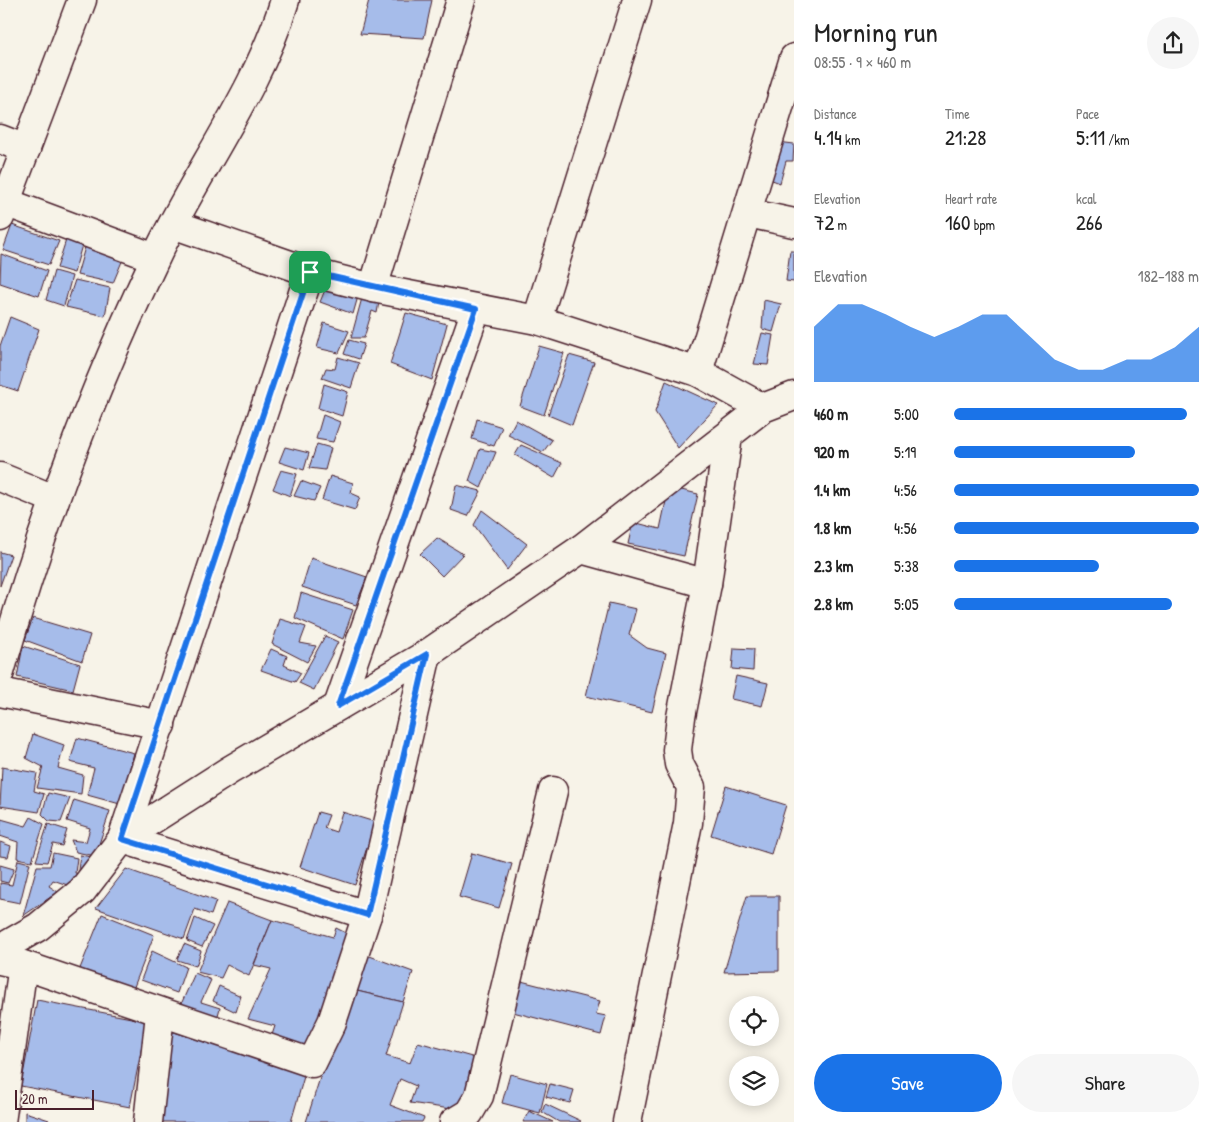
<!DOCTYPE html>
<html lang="en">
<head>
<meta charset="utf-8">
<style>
	:root { --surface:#fff; --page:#f6f6f6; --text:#222; --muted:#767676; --accent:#1a73e8 }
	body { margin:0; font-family:"Patrick Hand",sans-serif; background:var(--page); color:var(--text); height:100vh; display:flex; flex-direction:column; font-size:19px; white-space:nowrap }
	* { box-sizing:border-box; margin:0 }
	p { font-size:16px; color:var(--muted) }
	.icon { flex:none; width:28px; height:28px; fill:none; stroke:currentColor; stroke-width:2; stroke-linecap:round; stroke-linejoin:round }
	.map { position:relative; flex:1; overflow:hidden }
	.sheet { display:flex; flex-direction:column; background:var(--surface); width:425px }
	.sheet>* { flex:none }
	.buttons { position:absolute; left:729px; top:996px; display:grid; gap:10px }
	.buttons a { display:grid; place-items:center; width:50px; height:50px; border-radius:50%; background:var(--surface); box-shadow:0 2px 12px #0003; font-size:25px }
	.scale { position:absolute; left:15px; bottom:12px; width:79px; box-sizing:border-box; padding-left:5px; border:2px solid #4a1f2b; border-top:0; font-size:14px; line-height:18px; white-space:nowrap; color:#4a1f2b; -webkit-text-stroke:4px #f7f3e8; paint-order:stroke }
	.pin { position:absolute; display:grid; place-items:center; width:42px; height:42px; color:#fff; margin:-21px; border-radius:10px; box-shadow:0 2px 8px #0006 }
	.round { display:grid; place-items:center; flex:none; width:52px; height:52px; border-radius:26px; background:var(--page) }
	.headline { display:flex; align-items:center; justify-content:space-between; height:85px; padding:0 20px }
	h1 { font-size:28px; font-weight:600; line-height:38px }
	.figures { display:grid; grid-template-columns:repeat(3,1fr); gap:8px; height:85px; padding:5px 20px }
	.figures div { display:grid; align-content:center }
	.figures b { font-size:21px; font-weight:600 }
	.figures small { font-size:14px; font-weight:400 }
	.figures p { font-size:14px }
	.chart { height:140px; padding:10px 20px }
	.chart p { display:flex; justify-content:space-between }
	.chart svg { width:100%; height:90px; margin-top:5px; fill:var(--accent); opacity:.7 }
	.action { display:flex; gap:10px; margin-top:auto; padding:10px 20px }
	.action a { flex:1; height:58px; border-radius:30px; background:var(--accent); color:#fff; font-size:20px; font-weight:600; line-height:58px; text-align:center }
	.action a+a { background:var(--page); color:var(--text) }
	ul { padding:0 20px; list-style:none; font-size:16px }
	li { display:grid; grid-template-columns:80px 60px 1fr; align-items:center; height:38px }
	li i { height:12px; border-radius:6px; background:var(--accent) }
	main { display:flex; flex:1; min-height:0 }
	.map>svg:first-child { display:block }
	.building { fill:#a6bcea; stroke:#4a1f2b }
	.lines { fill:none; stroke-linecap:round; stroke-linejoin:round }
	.minor-casing { stroke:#4a1f2b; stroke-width:31 }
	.minor { stroke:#f7f3e8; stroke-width:28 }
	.route-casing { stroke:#fff; stroke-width:10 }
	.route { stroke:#1a73e8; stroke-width:6 }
</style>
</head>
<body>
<main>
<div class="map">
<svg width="794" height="1122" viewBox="0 0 794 1122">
	<rect width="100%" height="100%" fill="#f7f3e8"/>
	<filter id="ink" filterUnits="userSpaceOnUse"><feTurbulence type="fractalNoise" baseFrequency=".02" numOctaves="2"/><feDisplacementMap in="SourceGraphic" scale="10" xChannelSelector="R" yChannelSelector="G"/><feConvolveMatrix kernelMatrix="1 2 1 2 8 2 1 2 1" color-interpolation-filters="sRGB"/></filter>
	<g filter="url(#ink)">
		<g class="building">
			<path d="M 369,0 L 432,0 L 424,38 L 360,34 Z"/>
			<path d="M 778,142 L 794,144 L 793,161 L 786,161 L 780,183 L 767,178 Z"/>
			<path d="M 12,225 L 59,241 L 49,265 L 3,250 Z"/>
			<path d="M 66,240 L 82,245 L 74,273 L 57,268 Z"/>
			<path d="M 85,247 L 123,259 L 113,283 L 77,275 Z"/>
			<path d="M 790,251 L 794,251 L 794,282 L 786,281 Z"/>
			<path d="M 1,254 L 47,271 L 39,296 L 0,283 Z"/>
			<path d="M 54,271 L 72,276 L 64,306 L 46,300 Z"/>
			<path d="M 75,280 L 110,288 L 105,316 L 66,307 Z"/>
			<path d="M 327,285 L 359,293 L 353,314 L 320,302 Z"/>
			<path d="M 362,298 L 379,302 L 377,313 L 372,311 L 364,338 L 351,338 Z"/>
			<path d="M 764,300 L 781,304 L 773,332 L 762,329 Z"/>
			<path d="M 406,313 L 447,324 L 432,380 L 390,364 Z"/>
			<path d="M 10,317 L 39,329 L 18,391 L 0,385 L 0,346 Z"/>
			<path d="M 324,323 L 349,331 L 339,353 L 317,348 Z"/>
			<path d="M 762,333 L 773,335 L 768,365 L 754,364 Z"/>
			<path d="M 349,340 L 364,344 L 359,359 L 344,354 Z"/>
			<path d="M 539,346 L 564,353 L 544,415 L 520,406 Z"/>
			<path d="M 569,355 L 594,362 L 572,425 L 548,415 Z"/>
			<path d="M 338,357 L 359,363 L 351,388 L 322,378 L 326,368 L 335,369 Z"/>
			<path d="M 666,381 L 718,405 L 678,448 L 655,412 Z"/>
			<path d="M 324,384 L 348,392 L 342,416 L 318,408 Z"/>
			<path d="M 323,415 L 340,422 L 333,442 L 316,439 Z"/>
			<path d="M 477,419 L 502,427 L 494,446 L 472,439 Z"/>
			<path d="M 516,420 L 552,440 L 543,452 L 508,435 Z"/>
			<path d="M 317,444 L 331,448 L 325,470 L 309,468 Z"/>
			<path d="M 521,445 L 562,463 L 554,478 L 515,455 Z"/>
			<path d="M 285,447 L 309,453 L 304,470 L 279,462 Z"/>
			<path d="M 480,449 L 496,452 L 481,488 L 469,481 Z"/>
			<path d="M 281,470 L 297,474 L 290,496 L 273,489 Z"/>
			<path d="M 330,476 L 353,483 L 351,493 L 360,497 L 355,510 L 322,500 Z"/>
			<path d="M 301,481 L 320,488 L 314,501 L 294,496 Z"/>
			<path d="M 456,485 L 481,491 L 468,516 L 451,510 Z"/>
			<path d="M 669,487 L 698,494 L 684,556 L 628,544 L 633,522 L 660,529 Z"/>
			<path d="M 482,510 L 527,544 L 507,570 L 474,525 Z"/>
			<path d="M 437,538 L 463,554 L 442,576 L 420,554 Z"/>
			<path d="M 0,552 L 11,555 L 0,586 Z"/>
			<path d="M 311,558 L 367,577 L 356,605 L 302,587 Z"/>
			<path d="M 301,593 L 353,610 L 343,639 L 295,618 Z"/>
			<path d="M 609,603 L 636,609 L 629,635 L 647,648 L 666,653 L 652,712 L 586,696 Z"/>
			<path d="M 33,618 L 90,635 L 82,661 L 25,640 Z"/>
			<path d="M 280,619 L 306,627 L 300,643 L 316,646 L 307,662 L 272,644 Z"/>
			<path d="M 325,636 L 338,642 L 314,690 L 299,683 Z"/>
			<path d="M 23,646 L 80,664 L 73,690 L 17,677 Z"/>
			<path d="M 734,648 L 754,649 L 753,671 L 732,669 Z"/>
			<path d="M 271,649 L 287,656 L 284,665 L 301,673 L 295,682 L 261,670 Z"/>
			<path d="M 736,676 L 768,683 L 762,706 L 731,699 Z"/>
			<path d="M 33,734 L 64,745 L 58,768 L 83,775 L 81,794 L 37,788 L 43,767 L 26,758 Z"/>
			<path d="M 77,738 L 134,753 L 120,804 L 87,795 L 94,768 L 70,762 Z"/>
			<path d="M 2,767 L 37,773 L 34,791 L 44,794 L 39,812 L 0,806 Z"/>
			<path d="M 726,786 L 786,805 L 771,854 L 711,835 Z"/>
			<path d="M 48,793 L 70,798 L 61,822 L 49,821 L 42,814 Z"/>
			<path d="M 74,800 L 110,811 L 95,856 L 76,852 L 71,840 L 86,842 L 90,828 L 67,821 Z"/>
			<path d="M 318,812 L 329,815 L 324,828 L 336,832 L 342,812 L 375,822 L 355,885 L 300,867 Z"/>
			<path d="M 31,817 L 44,824 L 32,861 L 17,858 L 18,842 L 0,836 L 1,819 L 26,826 Z"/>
			<path d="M 48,824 L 67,830 L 62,846 L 53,844 L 47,862 L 36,861 Z"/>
			<path d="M 0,842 L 11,846 L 8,857 L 0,856 Z"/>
			<path d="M 53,853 L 77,858 L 75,873 L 86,875 L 79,889 L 53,880 L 49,886 L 58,892 L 23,916 L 37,866 L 50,866 Z"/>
			<path d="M 472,853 L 512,864 L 499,908 L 459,897 Z"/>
			<path d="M 80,855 L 92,857 L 88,872 L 78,870 Z"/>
			<path d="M 18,860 L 30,863 L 20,903 L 0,899 L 0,883 L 12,885 Z"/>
			<path d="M 0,865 L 14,869 L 8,883 L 0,881 Z"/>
			<path d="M 126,869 L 216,901 L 211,915 L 195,909 L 184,939 L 96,908 Z"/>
			<path d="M 747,896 L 779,896 L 779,971 L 724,972 Z"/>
			<path d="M 227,903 L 272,920 L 249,976 L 227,965 L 221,978 L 197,972 Z"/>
			<path d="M 102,914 L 154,935 L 132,992 L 79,971 Z"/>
			<path d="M 195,918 L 213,926 L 202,947 L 187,941 Z"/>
			<path d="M 272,920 L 333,937 L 336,928 L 350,935 L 312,1049 L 271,1038 L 275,1026 L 248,1019 L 271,969 L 254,965 Z"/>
			<path d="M 184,944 L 201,951 L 196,966 L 177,960 Z"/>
			<path d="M 152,951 L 186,967 L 177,993 L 141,980 Z"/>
			<path d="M 367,955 L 413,972 L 403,1002 L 357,991 Z"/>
			<path d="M 195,973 L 211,980 L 201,1002 L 220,1008 L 217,1019 L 178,1011 Z"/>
			<path d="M 521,981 L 600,1001 L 596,1014 L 606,1016 L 601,1035 L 513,1012 Z"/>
			<path d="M 219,986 L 241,996 L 236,1012 L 213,1001 Z"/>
			<path d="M 357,991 L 403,1002 L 386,1056 L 410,1063 L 418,1042 L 479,1059 L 464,1111 L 410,1103 L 416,1086 L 400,1079 L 390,1105 L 424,1118 L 422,1122 L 306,1122 L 325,1062 Z"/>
			<path d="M 37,1000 L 147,1021 L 130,1107 L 21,1086 Z"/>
			<path d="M 171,1031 L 305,1073 L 291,1122 L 153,1122 Z"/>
			<path d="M 510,1074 L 547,1084 L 540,1113 L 502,1103 Z"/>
			<path d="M 550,1084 L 574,1090 L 570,1103 L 546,1097 Z"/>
			<path d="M 545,1104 L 581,1121 L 580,1122 L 559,1122 L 542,1112 Z"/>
			<path d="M 529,1111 L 553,1122 L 523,1122 Z"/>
			<path d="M 25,1112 L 49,1120 L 47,1122 L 25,1122 Z"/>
		</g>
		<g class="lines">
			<g class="minor-casing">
				<g id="minor">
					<path d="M 0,139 L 26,149"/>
					<path d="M 5,202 L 155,258"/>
					<path d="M 748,213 L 794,223"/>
					<path d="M 0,217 L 82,0"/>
					<path d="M 173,224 L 310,272 L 373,288 L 537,320 L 698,372 L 763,408"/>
					<path d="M 373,288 L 461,0"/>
					<path d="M 537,320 L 637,0"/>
					<path d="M 698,372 L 794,58"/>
					<path d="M 0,477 L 54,499"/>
					<path d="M 581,549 L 707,584"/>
					<path d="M 0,672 C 40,530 91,393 155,259 C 195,173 258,91 285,0"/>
					<path d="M 0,692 L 161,725"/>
					<path d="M 338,706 L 476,309"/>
					<path d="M 122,839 L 230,770 L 427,654 L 581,549 L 763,408 L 794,396"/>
					<path d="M 122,839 L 367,915"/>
					<path d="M 0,949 L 38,927 L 82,891 L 122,839 L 310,272"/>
					<path d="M 0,960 L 23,965 L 312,1063 L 332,1022 L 367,915 L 427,654"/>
					<path d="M 1,1122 L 23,965"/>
					<path d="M 148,1122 L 160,1014"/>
					<path d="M 454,1122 L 469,1113 L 479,1096 L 553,791"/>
					<path d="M 627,1122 L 688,823 L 691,787 L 679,764 L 677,750 L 681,717 L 707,584 L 728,436"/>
				</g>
			</g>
			<use href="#minor" class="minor"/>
		</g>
	</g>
	<g class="lines" filter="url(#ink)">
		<g class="route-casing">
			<path id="route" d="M 310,272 L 476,309 L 338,706 L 427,654 L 367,915 L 122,839 Z"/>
		</g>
		<use href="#route" class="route"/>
	</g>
</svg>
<div class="buttons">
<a><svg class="icon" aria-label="locate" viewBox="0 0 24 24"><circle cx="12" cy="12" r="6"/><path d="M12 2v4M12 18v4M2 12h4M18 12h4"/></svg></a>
<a><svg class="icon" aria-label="layers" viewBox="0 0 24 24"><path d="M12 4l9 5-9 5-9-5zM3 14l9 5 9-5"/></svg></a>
</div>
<div class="scale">20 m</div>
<div class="pin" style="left:310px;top:272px;background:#1e9e55"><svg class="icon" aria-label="arrive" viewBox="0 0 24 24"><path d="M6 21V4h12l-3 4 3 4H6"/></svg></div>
</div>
<section class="sheet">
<div class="headline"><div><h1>Morning run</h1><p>08:55 · 9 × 460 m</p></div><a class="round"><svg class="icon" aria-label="share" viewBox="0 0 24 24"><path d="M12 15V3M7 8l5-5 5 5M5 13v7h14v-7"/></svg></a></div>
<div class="figures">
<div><p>Distance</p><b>4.14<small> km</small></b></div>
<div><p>Time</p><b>21:28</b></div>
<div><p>Pace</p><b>5:11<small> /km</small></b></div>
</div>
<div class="figures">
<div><p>Elevation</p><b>72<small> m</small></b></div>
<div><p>Heart rate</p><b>160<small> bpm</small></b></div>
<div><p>kcal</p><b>266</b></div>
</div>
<div class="chart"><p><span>Elevation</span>182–188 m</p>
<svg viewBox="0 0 160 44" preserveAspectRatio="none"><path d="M0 44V17L10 6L20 6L30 11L40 17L50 22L60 17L70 11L80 11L90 22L100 33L110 38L120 38L130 33L140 33L150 27L160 17V44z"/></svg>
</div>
<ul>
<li><b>460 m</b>5:00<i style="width:95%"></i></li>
<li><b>920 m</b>5:19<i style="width:74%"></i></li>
<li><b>1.4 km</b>4:56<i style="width:100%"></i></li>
<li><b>1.8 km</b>4:56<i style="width:100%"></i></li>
<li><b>2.3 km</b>5:38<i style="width:59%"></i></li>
<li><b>2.8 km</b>5:05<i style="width:89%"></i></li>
</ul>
<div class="action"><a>Save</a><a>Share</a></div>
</section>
</main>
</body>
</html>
